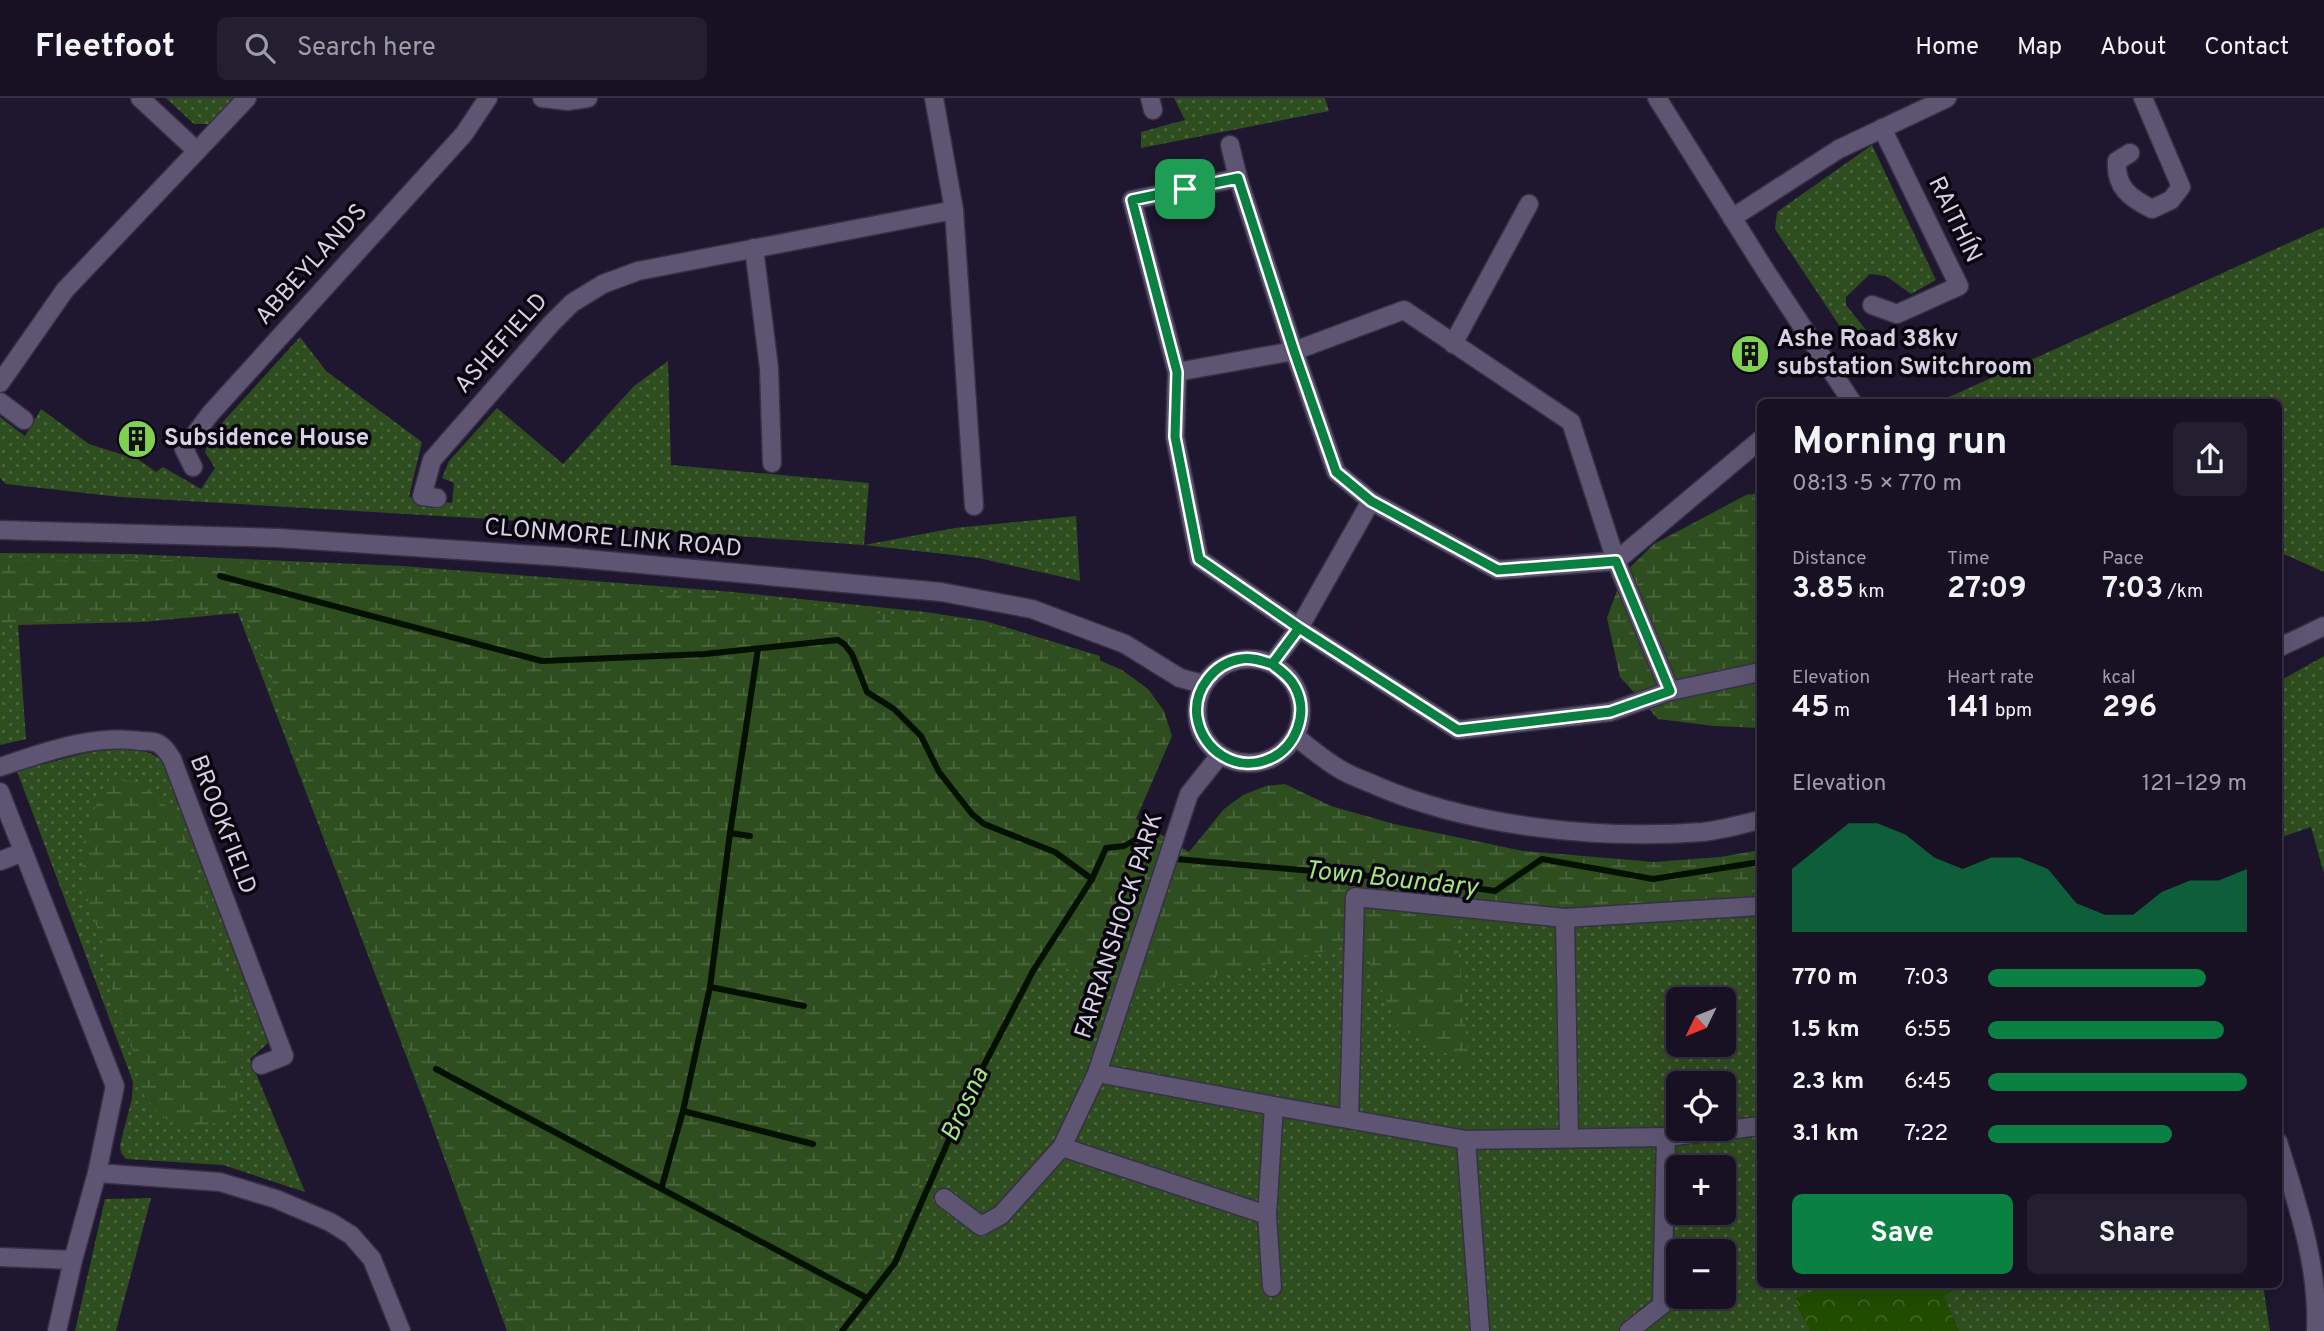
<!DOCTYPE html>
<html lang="en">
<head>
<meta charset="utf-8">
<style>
	:root { --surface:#171123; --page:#241f30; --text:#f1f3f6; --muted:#9e9da6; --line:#363141; --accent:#0b8043 }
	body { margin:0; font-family:Overpass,sans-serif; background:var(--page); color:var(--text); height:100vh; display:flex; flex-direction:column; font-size:26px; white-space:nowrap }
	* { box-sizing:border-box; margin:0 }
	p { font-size:23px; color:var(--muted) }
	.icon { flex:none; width:38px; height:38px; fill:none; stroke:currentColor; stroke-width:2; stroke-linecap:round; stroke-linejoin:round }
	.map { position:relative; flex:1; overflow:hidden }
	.side { position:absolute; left:1757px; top:301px; width:525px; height:889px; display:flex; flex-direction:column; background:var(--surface); border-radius:10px; box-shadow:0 7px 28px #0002,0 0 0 2px var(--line) }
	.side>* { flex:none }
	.needle { width:46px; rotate:227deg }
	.tools { position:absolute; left:1666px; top:889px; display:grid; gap:14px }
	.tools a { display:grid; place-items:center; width:70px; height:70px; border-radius:10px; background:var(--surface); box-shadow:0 7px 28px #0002,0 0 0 2px var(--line); font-size:35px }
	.pin { position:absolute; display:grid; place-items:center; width:60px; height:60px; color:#fff; margin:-30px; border-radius:14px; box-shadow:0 4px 10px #0006 }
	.round { display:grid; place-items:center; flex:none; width:74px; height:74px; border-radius:10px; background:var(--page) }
	.head { display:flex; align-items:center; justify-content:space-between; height:119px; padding:0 35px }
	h1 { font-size:38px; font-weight:700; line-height:52px }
	.metrics { display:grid; grid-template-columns:repeat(3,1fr); gap:10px; height:119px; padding:7px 35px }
	.metrics div { display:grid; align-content:center }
	.metrics b { font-size:30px; font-weight:700 }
	.metrics small { font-size:19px; font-weight:400 }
	.metrics p { font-size:19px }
	.chart { height:196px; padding:14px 35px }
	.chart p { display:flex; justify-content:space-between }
	.chart svg { width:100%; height:126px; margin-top:7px; fill:var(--accent); opacity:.7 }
	.primary-button { display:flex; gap:14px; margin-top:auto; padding:14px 35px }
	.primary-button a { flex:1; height:80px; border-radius:10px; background:var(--accent); color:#fff; font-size:28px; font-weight:700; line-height:80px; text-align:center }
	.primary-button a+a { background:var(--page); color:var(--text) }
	ul { padding:0 35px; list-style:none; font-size:23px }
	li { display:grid; grid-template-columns:112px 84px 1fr; align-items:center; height:52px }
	li i { height:18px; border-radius:9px; background:var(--accent) }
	header { display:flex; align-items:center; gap:42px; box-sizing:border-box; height:98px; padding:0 35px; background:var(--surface); border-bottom:2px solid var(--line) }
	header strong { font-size:33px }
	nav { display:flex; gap:38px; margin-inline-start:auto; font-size:24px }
	.search { width:490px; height:63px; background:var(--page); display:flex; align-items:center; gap:18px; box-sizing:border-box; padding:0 24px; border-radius:10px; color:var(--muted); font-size:26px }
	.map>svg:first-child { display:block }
	.grass { fill:url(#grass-dots); fill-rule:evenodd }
	.forest { fill:url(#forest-crowns) }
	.wetland { fill:url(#wetland-marsh) }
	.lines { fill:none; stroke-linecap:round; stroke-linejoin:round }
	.stream { stroke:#041000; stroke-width:6 }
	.street-casing { stroke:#363044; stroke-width:21 }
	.secondary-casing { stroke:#363044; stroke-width:21 }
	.street { stroke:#5d5572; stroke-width:18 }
	.secondary { stroke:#5d5572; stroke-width:18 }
	.route-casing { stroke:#fff; stroke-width:14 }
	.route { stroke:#0b8043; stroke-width:9 }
	.labels { text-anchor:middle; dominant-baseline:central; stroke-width:7; stroke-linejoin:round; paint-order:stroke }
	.street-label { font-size:24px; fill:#d6d1e2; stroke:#08050f }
	.poi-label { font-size:24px; font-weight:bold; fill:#d6d1e2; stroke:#08050f; text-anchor:start }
	.water-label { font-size:26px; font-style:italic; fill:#a2e382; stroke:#08050f }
</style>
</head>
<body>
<header>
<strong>Fleetfoot</strong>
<div class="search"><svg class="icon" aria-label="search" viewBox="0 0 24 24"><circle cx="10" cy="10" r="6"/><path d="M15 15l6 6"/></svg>Search here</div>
<nav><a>Home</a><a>Map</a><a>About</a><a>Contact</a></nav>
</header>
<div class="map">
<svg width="2324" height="1233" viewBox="0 0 2324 1233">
	<defs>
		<pattern id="grass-dots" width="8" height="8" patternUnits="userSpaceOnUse" patternTransform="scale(1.75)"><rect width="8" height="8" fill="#2f4e1f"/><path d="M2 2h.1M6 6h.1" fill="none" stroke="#4c663f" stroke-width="1.8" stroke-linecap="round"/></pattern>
		<pattern id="forest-crowns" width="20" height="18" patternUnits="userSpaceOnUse" patternTransform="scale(1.75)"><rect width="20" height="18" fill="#214d00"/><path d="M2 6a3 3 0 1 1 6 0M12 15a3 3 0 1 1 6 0" fill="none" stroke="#406625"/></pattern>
		<pattern id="wetland-marsh" width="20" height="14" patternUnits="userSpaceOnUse" patternTransform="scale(1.75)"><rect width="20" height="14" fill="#2f4e1f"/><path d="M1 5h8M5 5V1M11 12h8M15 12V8" fill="none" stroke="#4c663f"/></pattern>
	</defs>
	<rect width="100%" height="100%" fill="#1f172f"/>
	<g class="grass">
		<path d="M 166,0 L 234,0 L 210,26 L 194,26 Z"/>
		<path d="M 1174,0 L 1325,0 L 1329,13 L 1141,50 L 1141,34 L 1185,22 Z"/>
		<path d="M 1872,47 L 1936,182 L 1911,196 L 1886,178 L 1870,176 L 1846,199 L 1846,207 L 1870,237 L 1851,245 L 1775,131 L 1777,114 Z"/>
		<path d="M 2324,129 L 2324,474 L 2279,454 L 2278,304 L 1938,304 Z"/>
		<path d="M 300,239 L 326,273 L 422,344 L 409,399 L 452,405 L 454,385 L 442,380 L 449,363 L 497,310 L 563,366 L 634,288 L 668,263 L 671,367 L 869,385 L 864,447 L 955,430 L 1076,418 L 1080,483 L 979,460 L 864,447 L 490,421 L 120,399 L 6,386 L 0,380 L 0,319 L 25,338 L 41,311 L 89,346 L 139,362 L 156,374 L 163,369 L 201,391 L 215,370 L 205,354 L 210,338 Z"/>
		<path d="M 0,455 L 132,456 L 402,468 L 733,494 L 925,514 L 985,523 L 1100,558 L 1103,747 L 1177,761 L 1653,781 L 1760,764 L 1760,1186 L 1825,1187 L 1794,1202 L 1811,1233 L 507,1233 L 426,1010 L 238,515 L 142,524 L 18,527 L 26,641 L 0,647 ZM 1678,901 L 1724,901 L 1724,947 L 1678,947 ZM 1678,985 L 1724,985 L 1724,1031 L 1678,1031 ZM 1678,1069 L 1724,1069 L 1724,1115 L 1678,1115 ZM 1678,1153 L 1724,1153 L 1724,1199 L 1678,1199 Z"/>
		<path d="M 2324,558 L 2324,776 L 2311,729 L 2279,740 L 2278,584 Z"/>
		<path d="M 115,651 C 133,652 148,650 162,663 L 268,945 L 250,961 L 305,1094 L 223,1067 L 126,1061 L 121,1055 L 120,1047 L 132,1000 L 133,984 L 17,673 L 86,655 Z"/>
		<path d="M 151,1100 L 116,1233 L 75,1233 L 105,1101 Z"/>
		<path d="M 1965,1186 L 2263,1187 L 2270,1233 L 1959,1233 L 1943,1198 Z"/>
	</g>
	<path class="forest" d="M 1825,1186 L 1965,1187 L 1943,1198 L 1959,1233 L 1811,1233 L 1794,1202 Z"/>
	<g class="wetland">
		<path d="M 1760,395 L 1760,630 L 1714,628 L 1658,621 L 1620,579 L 1607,520 L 1623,476 L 1654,446 L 1746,397 Z"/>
		<path d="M 170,462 L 391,471 L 795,505 L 991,529 L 1094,560 L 1122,572 L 1148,591 L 1164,613 L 1172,638 L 1136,721 L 1189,754 L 1224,711 L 1243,697 L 1266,688 L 1285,686 L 1331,708 L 1394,726 L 1523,753 L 1654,764 L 1720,759 L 1760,752 L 1760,800 L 1653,817 L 1456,825 L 1469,968 L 1398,929 L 1361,845 L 1152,892 L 1034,863 L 967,983 L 885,1159 L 831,1233 L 513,1233 L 316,706 L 266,565 L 243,513 C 214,508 177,517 146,519 C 98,522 49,522 0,525 L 0,463 Z"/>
		<path d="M 110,680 L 142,685 L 178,719 L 204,796 L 216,852 L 239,904 L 244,942 L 236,1016 L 197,1032 L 172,1027 L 145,1000 L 130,944 L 114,899 L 103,848 L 82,784 L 84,731 Z"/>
	</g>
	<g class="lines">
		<g class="stream">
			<path d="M 220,478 L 542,563 L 705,556 L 838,542 L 845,547 L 852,556 L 867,594 L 894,611 L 921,638 L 939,674 L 972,716 L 984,726 L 1055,754 L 1092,781"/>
			<path d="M 730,735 L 750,738"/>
			<path d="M 1176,761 L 1425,783 L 1495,793 L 1542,761 L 1653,781 L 1760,764"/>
			<path d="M 710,889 L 804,908"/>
			<path d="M 436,971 L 867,1200"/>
			<path d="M 683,1013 L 813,1046"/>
			<path d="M 662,1088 L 683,1013 L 710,889 L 730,735 L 758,551"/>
			<path d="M 842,1233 L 895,1165 L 968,998 L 1033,873 L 1092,781 L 1106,750 L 1124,748 L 1133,743"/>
		</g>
		<g class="street-casing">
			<g id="street">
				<path d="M 542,0 L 568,3 L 588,0"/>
				<path d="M 934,0 L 954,112 L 974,408"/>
				<path d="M 1150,0 L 1153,12"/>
				<path d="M 1230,47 L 1238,80"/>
				<path d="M 197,53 L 247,0"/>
				<path d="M 2130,55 L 2117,63 C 2115,89 2130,100 2152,111 L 2171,102 L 2181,89 L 2143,0"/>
				<path d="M 1732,120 L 1839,51 L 1947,0"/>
				<path d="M 754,150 L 769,270 L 772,365"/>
				<path d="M 1872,207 L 1897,216 L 1959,188 L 1882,30"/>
				<path d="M 1453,246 L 1529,106"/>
				<path d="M 1294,253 L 1336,374 L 1371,403 L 1498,472 L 1616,463 L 1670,593 L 1610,614 L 1458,632 L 1299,530 L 1199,461 L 1175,339 L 1177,274 Z"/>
				<path d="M 1177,274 L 1132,102 L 1238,80 L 1294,253 L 1404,212 L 1571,324 L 1616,463 L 1760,342"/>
				<path d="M 0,285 L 65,192 L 197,53 L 140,0"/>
				<path d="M 0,304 L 24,322"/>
				<path d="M 193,369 L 184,351 L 210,316 L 464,36 L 488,0"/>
				<path d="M 437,400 L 422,398 L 432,362 L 551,226 L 572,205 L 603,186 L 638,173 L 954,112"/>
				<path d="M 1272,566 L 1299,530 L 1371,403"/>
				<path d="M 1670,593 L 1760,574"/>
				<path d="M 0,669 C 46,654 92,636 141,643 C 146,643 152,643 157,645 C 164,648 168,655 172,661 L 284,958 L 261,967"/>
				<path d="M 0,694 L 115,988 L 97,1075 L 73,1162 L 57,1233"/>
				<path d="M 0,763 L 23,754"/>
				<path d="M 1097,975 L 1274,1008 L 1267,1117"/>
				<path d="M 1274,1008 L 1466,1042 L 1480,1233"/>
				<path d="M 1349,1021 L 1355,799 L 1565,820"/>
				<path d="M 1666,1039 L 1760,1028"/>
				<path d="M 1569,1040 L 1565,820 L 1760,808"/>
				<path d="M 1466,1042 L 1666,1039 L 1662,1207 L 1629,1233"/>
				<path d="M 1062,1049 L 1267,1117 L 1272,1189"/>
				<path d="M 97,1075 L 220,1084 L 276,1101 L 330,1124 L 351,1137 L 372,1161 L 401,1233"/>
				<path d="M 944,1100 L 981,1128 L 1001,1117 L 1062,1049 L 1097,975 L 1189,696 L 1220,657"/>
				<path d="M 0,1159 L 73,1162"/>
			</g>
		</g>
		<g class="secondary-casing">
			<g id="secondary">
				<path d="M 1657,0 L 1767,175 L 1852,304"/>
				<path d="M 0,432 L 278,440 L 565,459 L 941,494 L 1032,511 L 1125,546 L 1180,580 L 1203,586"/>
				<path d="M 2278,550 L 2324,528"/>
				<circle cx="1249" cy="613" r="52"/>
				<path d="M 1295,638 C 1309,649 1323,661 1338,670 C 1350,678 1364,682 1377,688 C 1472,729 1599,742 1703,734 C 1722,732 1742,726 1760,722"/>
				<path d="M 2278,1044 C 2297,1105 2319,1168 2316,1233"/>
			</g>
		</g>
		<use href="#street" class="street"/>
		<use href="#secondary" class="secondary"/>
	</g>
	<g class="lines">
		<g class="route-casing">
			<path id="route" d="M 1185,91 L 1132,102 L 1177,274 L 1175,339 L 1199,461 L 1299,530 L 1272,566 C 1262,563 1252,559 1241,561 C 1214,565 1193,592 1197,619 C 1202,653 1237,675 1269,661 C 1296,650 1309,615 1295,589 C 1290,579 1281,573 1272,566 L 1299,530 L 1458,632 L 1610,614 L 1670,593 L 1616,463 L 1498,472 L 1371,403 L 1336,374 L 1294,253 L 1238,80 L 1185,91"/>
		</g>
		<use href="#route" class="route"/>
	</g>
	<defs>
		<g id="building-disc" transform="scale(2.0125)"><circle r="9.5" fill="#80d051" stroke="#08050f"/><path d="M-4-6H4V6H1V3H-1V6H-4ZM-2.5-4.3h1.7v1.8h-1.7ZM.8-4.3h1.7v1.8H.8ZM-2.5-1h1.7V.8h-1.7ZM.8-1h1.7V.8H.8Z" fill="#111"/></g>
	</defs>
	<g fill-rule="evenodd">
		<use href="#building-disc" x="1750" y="256"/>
		<use href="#building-disc" x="137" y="341"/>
	</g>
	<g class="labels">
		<g class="street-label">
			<text transform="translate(1954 122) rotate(64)">RAITHÍN</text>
			<text transform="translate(312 167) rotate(-48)">ABBEYLANDS</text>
			<text transform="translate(502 246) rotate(-48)">ASHEFIELD</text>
			<text transform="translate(613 441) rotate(5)">CLONMORE LINK ROAD</text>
			<text transform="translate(222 727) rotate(69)">BROOKFIELD</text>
			<text transform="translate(1120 828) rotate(-72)">FARRANSHOCK PARK</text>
		</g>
		<g class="poi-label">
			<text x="1777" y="242">Ashe Road 38kv<tspan x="1777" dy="28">substation Switchroom</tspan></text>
			<text x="164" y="341">Subsidence House</text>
		</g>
		<g class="water-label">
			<text transform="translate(1391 782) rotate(6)">Town Boundary</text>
			<text transform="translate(966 1007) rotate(-65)">Brosna</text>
		</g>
	</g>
</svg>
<div class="tools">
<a><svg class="needle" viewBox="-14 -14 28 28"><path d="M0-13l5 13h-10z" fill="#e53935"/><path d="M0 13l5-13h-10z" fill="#9e9da6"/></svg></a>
<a><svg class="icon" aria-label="locate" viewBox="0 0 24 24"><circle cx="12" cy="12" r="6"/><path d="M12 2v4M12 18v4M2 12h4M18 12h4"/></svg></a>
<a>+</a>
<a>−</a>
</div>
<div class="pin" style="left:1185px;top:91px;background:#1e9e55"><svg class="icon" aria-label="arrive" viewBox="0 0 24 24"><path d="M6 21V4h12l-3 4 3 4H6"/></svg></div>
<section class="side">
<div class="head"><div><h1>Morning run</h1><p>08:13 · 5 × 770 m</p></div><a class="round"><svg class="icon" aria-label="share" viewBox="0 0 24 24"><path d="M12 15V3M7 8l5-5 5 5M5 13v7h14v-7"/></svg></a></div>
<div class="metrics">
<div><p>Distance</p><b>3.85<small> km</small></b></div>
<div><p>Time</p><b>27:09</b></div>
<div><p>Pace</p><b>7:03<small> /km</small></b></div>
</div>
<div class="metrics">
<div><p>Elevation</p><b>45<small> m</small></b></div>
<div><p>Heart rate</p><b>141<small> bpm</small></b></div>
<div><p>kcal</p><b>296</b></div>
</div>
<div class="chart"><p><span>Elevation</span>121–129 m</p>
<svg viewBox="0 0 160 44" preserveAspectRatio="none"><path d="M0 44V22L10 14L20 6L30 6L40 10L50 18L60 22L70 18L80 18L90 22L100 34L110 38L120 38L130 30L140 26L150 26L160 22V44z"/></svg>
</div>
<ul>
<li><b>770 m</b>7:03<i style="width:84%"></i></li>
<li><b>1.5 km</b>6:55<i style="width:91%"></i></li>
<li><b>2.3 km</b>6:45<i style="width:100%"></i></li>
<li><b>3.1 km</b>7:22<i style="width:71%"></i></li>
</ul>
<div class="primary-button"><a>Save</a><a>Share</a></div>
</section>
</div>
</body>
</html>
